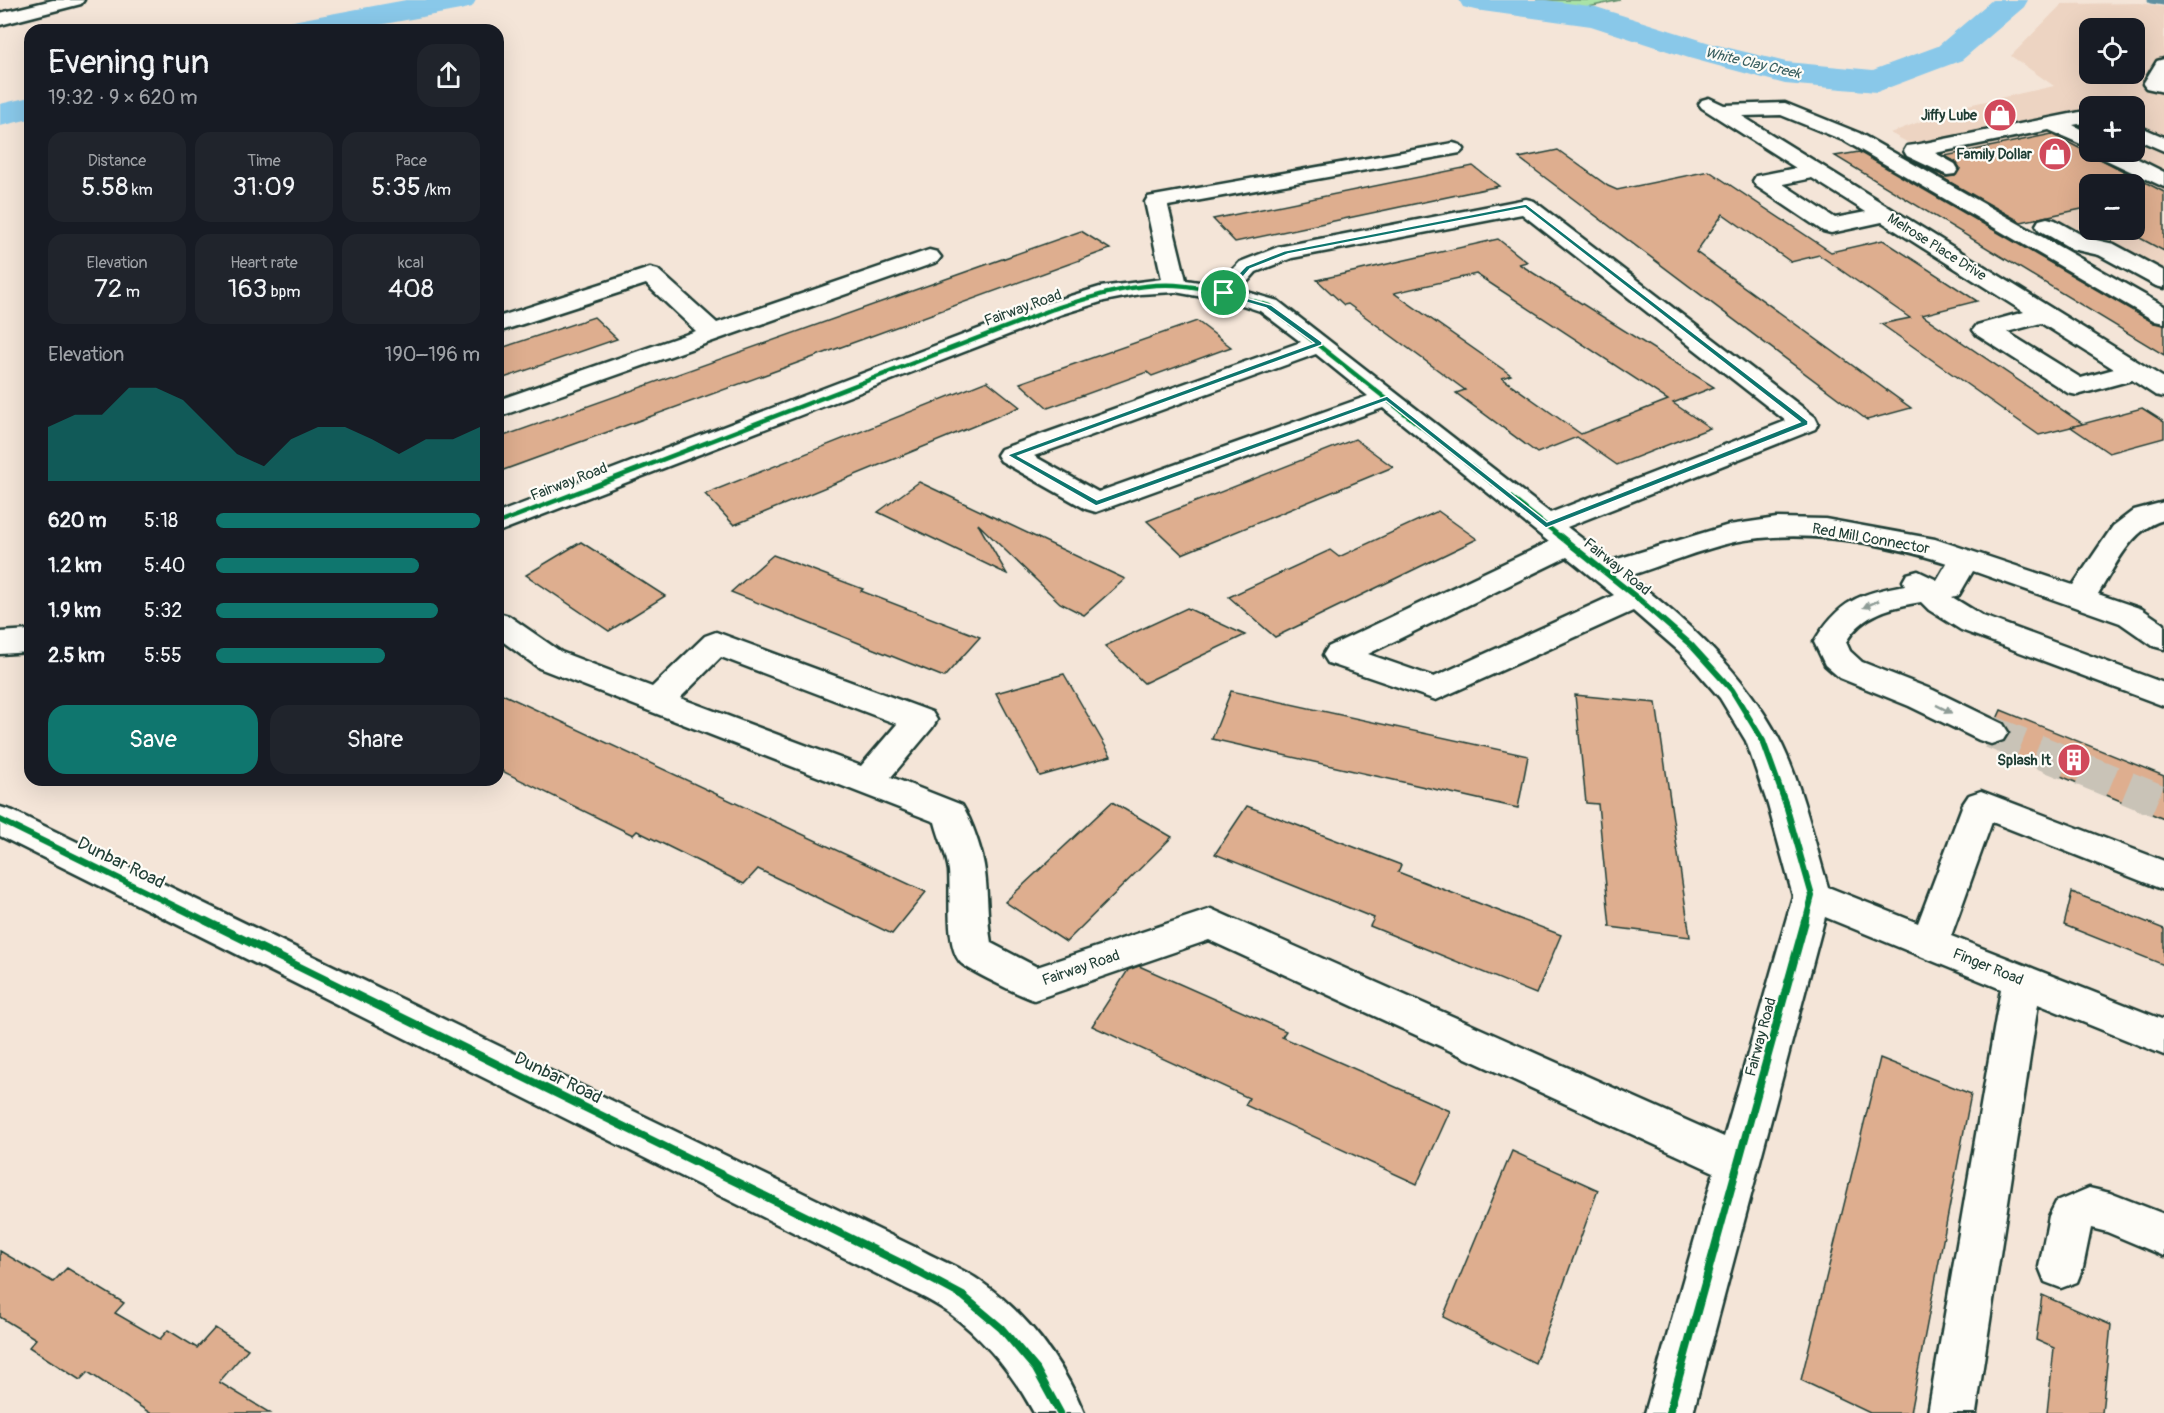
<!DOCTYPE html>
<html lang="en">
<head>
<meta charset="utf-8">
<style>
	:root { --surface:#171b24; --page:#20242c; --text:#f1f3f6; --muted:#9ea1a6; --accent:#0f766e }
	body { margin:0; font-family:Pangolin,sans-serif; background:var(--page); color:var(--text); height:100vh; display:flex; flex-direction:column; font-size:22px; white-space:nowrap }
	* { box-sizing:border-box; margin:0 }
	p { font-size:20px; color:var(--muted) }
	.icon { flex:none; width:33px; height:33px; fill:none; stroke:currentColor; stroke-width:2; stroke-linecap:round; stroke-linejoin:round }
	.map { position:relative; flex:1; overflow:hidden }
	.sheet { position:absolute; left:24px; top:24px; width:480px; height:762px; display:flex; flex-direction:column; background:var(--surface); border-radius:18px; box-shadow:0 6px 24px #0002 }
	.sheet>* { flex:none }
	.buttons { position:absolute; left:2079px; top:18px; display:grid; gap:12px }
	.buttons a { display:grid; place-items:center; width:66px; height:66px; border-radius:12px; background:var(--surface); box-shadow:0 6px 24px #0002; font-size:30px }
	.pin { position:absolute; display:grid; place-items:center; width:51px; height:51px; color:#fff; margin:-26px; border:3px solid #fff; border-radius:50%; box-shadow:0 2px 6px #0007 }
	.round { display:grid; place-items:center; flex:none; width:63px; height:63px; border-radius:18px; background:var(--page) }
	.overview { display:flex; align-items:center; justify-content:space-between; height:102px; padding:0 24px }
	h1 { font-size:33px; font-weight:600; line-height:45px }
	.figures { display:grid; grid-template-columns:repeat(3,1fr); gap:9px; height:102px; padding:6px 24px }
	.figures div { display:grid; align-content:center; border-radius:15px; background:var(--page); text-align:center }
	.figures b { font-size:26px; font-weight:600 }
	.figures small { font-size:16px; font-weight:400 }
	.figures p { font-size:16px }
	.chart { height:168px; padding:12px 24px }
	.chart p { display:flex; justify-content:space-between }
	.chart svg { width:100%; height:108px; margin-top:6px; fill:var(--accent); opacity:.7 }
	.primary-button { display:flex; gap:12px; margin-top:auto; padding:12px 24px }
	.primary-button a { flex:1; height:69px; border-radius:18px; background:var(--accent); color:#fff; font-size:24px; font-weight:600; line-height:69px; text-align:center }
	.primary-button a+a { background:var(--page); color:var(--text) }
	ul { padding:0 24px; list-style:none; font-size:20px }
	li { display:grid; grid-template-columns:96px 72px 1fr; align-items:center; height:45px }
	li i { height:15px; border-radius:8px; background:var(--accent) }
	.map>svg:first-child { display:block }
	.built { fill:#edd4c2; fill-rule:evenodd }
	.green { fill:#a9e2a6; stroke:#64906d; stroke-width:1.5 }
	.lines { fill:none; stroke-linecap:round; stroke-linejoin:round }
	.stream { stroke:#5f90a1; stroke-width:7 }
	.river { fill:#89c8e9; fill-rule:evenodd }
	.building { fill:#deae8f; stroke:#1f3d34; stroke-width:1.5; fill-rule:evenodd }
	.minor-tunnel { stroke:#c9c3b7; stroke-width:33; stroke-dasharray:33 16; stroke-linecap:butt }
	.minor-casing { stroke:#1f3d34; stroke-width:5 }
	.minor { fill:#fdfcf7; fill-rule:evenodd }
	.cycleway-far2-casing { stroke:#fdfcf7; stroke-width:8 }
	.cycleway-far1-casing { stroke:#fdfcf7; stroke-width:10 }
	.cycleway-casing { stroke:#fdfcf7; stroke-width:11 }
	.cycleway-far2 { stroke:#00873e; stroke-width:4.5 }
	.cycleway-far1 { stroke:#00873e; stroke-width:6 }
	.cycleway { stroke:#00873e; stroke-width:8 }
	.oneway { fill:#8e9c96 }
	.route { fill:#0f766e; stroke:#fff; stroke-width:1.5; fill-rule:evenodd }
	.labels { text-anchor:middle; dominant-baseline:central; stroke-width:4.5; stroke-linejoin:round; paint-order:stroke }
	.far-water-label { font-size:14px; font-style:italic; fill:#3a6061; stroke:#fdfcf7 }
	.far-poi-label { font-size:14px; font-weight:bold; fill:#1f3d34; stroke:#fdfcf7; text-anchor:end }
	.far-street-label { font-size:14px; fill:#1f3d34; stroke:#fdfcf7 }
	.street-label { font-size:15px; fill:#1f3d34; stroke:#fdfcf7 }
	.poi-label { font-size:15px; font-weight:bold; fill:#1f3d34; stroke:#fdfcf7; text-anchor:end }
	.near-street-label { font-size:18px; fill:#1f3d34; stroke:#fdfcf7 }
</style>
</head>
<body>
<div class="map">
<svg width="2164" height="1413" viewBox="0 0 2164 1413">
	<rect width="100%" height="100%" fill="#f4e5d8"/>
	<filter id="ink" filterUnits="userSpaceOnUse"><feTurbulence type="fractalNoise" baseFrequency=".0167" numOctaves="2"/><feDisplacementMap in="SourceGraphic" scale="12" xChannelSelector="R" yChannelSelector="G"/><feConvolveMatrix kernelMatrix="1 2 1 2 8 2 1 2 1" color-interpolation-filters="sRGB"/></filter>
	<g filter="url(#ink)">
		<path class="built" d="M 2141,3 L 2164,7 L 2164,281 L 1890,133 L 1959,107 L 2054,86 L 2011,56 L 2062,4 ZM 2090,28 L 2134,28 L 2134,74 L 2090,74 ZM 2090,106 L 2134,106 L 2134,152 L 2090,152 ZM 2090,184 L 2134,184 L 2134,230 L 2090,230 Z"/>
		<path class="green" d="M 1536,0 L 1620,0 L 1584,8 Z"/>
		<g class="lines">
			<path class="stream" d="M 2151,0 L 2164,2"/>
			<g class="river">
				<path d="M 406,0 L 476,0 L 472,7 L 460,10 L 352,30 L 281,30 L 286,23 L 298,20 Z"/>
				<path d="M 1459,0 L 1546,0 L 1596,7 L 1713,44 L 1786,62 L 1873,70 L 1938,46 L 1992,0 L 2028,0 L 2024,7 L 1962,60 L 1877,92 L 1785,84 L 1689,58 L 1591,26 L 1475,10 L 1463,7 Z"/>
				<path d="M 30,97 L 30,119 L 0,126 L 0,104 Z"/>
			</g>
		</g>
		<g class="building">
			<path d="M 2052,134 L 2164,192 L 2164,251 L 2125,230 L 2134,230 L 2134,184 L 2090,184 L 2090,210 L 2086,208 L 2021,222 L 1916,163 L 1946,177 L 1955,176 L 1960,168 L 1956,162 L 1945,156 Z"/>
			<path d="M 1558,150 L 1608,186 L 1617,190 L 1709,171 L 1831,252 L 1883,240 L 1977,301 L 1922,315 L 2083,424 L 2039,435 L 1881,324 L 1910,318 L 1819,255 L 1791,262 L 1723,214 L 1696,252 L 1911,408 L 1867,420 L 1519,158 Z"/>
			<path d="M 1859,152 L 2154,323 L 2164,325 L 2164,355 L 1835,156 Z"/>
			<path d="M 1473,166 L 1499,186 L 1235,242 L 1213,219 Z"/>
			<path d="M 1081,231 L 1110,249 L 498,472 L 498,438 Z"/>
			<path d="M 1498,239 L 1527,262 L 1519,264 L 1714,387 L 1673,403 L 1710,428 L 1617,465 L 1577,437 L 1537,453 L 1456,393 L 1465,390 L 1348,304 L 1344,305 L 1317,280 ZM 1476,274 L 1668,400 L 1581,434 L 1502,378 L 1511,375 L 1394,293 Z"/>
			<path d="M 594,317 L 617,339 L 498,380 L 498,349 Z"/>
			<path d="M 1197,321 L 1231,347 L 1152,376 L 1147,372 L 1048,408 L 1020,383 Z"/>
			<path d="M 987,381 L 1020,407 L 734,525 L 705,494 Z"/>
			<path d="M 2142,408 L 2164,422 L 2164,438 L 2109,453 L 2071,427 Z"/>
			<path d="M 1355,439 L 1393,467 L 1182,554 L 1147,521 Z"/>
			<path d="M 919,482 L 989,515 L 1125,579 L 1084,615 L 1060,603 L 978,524 L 1007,574 L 878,512 Z"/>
			<path d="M 1438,511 L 1477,539 L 1275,637 L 1229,597 L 1330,550 L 1339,557 Z"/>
			<path d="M 581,542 L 665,596 L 609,631 L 526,575 Z"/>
			<path d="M 773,555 L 863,589 L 861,591 L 980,637 L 944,677 L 731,592 Z"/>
			<path d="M 1187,608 L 1245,635 L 1144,683 L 1105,646 Z"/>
			<path d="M 1064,674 L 1111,756 L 1040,776 L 996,693 Z"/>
			<path d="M 1231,691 L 1528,756 L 1518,808 L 1212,739 Z"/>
			<path d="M 498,692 L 926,892 L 892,934 L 758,869 L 744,884 L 637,831 L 633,835 L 498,769 Z"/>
			<path d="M 1575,695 L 1656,703 L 1690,937 L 1610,927 L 1598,804 L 1586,803 Z"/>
			<path d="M 2001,710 L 2164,776 L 2164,819 L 1984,744 L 1992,746 L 2004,742 L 2010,733 L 2005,723 L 1997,719 Z"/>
			<path d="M 1112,802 L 1172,837 L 1066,942 L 1005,902 Z"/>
			<path d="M 1247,806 L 1401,865 L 1398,872 L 1561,935 L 1536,994 L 1370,926 L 1374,918 L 1215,854 Z"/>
			<path d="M 2072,892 L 2164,929 L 2164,965 L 2064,925 Z"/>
			<path d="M 1139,966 L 1286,1031 L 1282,1037 L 1450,1111 L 1417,1184 L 1245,1105 L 1249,1098 L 1092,1026 L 1128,970 Z"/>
			<path d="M 1880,1058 L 1971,1094 L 1910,1413 L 1870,1413 L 1801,1380 Z"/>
			<path d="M 1512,1151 L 1598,1190 L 1535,1363 L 1443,1317 Z"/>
			<path d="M 0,1251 L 53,1282 L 67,1268 L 124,1303 L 115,1313 L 160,1339 L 168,1330 L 197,1348 L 215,1328 L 248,1349 L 219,1382 L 270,1413 L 150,1413 L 88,1372 L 80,1380 L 29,1347 L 36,1339 L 0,1317 Z"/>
			<path d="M 2042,1295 L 2111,1325 L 2102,1413 L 2047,1413 L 2054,1348 L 2036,1340 Z"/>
		</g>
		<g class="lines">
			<path class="minor-tunnel" d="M 1991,732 L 2164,803"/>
			<g class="minor-casing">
				<g id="minor">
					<path d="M 53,0 L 84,0 L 81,4 L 0,25 L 0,13 Z"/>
					<path d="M 2164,59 L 2164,92 L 2146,88 L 2143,84 L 2157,61 Z"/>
					<path d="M 1709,98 L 1724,105 L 1785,103 L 1859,133 L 2164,306 L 2164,323 L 2155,321 L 1845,141 L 1781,115 L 1742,116 L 2164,378 L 2164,397 L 2155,395 L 2132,380 L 2077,395 L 2068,393 L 1977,335 L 1973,330 L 1977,325 L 2024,312 L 1882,222 L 1831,233 L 1823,231 L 1756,186 L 1753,181 L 1756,176 L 1796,168 L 1702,108 L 1699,104 L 1702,100 ZM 1812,178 L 1866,212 L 1835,218 L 1783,184 ZM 2041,323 L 2114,369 L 2081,378 L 2007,332 Z"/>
					<path d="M 2090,110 L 2090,122 L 2073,125 L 2090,134 L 2090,148 L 2049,130 L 1935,153 L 1955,164 L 1958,169 L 1955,174 L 1947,175 L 1907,156 L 1904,151 L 1907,146 L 1915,145 Z"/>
					<path d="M 2134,124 L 2164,137 L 2164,151 L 2134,138 Z"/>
					<path d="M 1453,143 L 1460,145 L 1464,149 L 1460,153 L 1168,206 L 1186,280 L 1218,285 L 1240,262 L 1278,247 L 1526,199 L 1534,201 L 1815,417 L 1818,423 L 1815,429 L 1567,527 L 1611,561 L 1729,525 L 1777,518 L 1825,519 L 1935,539 L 2073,585 L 2113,526 L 2134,510 L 2164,502 L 2164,520 C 2131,528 2115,567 2098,594 L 2142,609 L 2164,624 L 2164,649 L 2153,646 L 2120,623 L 1973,571 L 1959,595 L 1952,597 L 1983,616 L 2164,683 L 2164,706 L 1961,630 L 1929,610 L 1921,602 C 1891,607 1862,614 1846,642 L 1850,651 L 1862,662 L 1933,690 L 2003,724 L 2008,732 L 2003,740 L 1991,744 L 1979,740 L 1909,706 L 1840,678 L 1825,665 L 1814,642 C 1838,601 1860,593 1905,585 L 1903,581 L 1907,574 L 1918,571 L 1937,580 L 1947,563 C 1880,542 1804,528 1734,542 C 1699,550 1663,565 1629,576 C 1688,622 1744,672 1779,739 C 1801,781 1814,841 1828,887 L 1918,923 L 1963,804 L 1969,795 L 1981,791 L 2164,861 L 2164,890 L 1992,822 L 1951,936 L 2164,1020 L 2164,1055 L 2038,1004 L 1976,1413 L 1928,1413 L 2001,989 L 1825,917 L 1693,1413 L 1645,1413 L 1714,1172 L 1209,940 L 1034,1000 C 1022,996 967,970 960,962 C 945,944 951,894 949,871 C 947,855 939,838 935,822 L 539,668 L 498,638 L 498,613 L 509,616 L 561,652 L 652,687 L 705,636 L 716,632 L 932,712 L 937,720 L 932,728 L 891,777 L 962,805 C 972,821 983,853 985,872 C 988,896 987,919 991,943 L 1037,967 L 1211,909 L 1724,1137 L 1793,896 L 1768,805 L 1746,741 L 1720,698 L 1680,652 L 1633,611 L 1436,700 L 1328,663 L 1323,655 L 1328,647 L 1549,542 L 1383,408 L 1096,512 L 1086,509 L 1001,461 L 997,455 L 1001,449 L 1301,342 L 1260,311 L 1236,303 L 1175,292 L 1140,294 L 1104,301 L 1062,314 L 498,532 L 498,513 L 1044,304 L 1100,287 L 1162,279 L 1145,202 L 1148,197 ZM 1522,214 L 1786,421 L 1550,513 L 1278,301 L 1240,290 L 1256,272 L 1292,258 ZM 1316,354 L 1368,396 L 1098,492 L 1034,456 ZM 1567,557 L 1614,595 L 1434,677 L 1368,654 ZM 721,657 L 897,724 L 861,766 L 680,698 Z"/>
					<path d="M 2097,152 L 2124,152 L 2164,172 L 2164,187 L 2100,157 Z"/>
					<path d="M 2047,218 L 2055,220 L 2087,238 L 2114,244 L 2164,271 L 2164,288 L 2156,286 L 2099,255 L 2072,249 L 2039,230 L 2036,225 L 2039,220 Z"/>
					<path d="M 929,250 L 937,252 L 941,257 L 937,262 L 498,417 L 498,400 L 696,331 L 646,284 L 498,332 L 498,317 L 650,268 L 658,270 L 717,323 Z"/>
					<path d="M 30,630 L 30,652 L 0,654 L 0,632 Z"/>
					<path d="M 0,807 L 13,811 L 923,1251 C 941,1261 963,1269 980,1281 C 1027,1314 1062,1360 1084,1413 L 1034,1413 C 1013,1374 984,1339 948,1312 C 931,1300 910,1291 891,1281 L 0,836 Z"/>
					<path d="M 2089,1188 L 2110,1193 L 2164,1214 L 2164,1256 L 2107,1232 L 2091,1228 L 2083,1267 L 2077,1282 L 2061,1288 L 2045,1282 L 2039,1267 L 2049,1216 L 2056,1202 Z"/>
				</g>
			</g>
			<use href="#minor" class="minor"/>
			<g class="cycleway-far2-casing">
				<path id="cycleway-far2" d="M 498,523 L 1053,309 C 1092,297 1133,283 1175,285 C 1206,287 1239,296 1269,306 L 1562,538"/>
			</g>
			<g class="cycleway-far1-casing">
				<g id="cycleway-far1">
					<path d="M 1560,536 L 1636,597 L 1691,645 L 1732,690 L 1763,741 L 1786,805 L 1812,896 L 1805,923"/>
					<path d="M 0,820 L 209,923"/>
				</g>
			</g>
			<g class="cycleway-casing">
				<g id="cycleway">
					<path d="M 206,921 L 907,1266 L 963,1296 L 1001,1328 L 1036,1369 L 1060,1413"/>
					<path d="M 1669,1413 L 1805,921"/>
				</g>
			</g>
			<use href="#cycleway-far2" class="cycleway-far2"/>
			<use href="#cycleway-far1" class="cycleway-far1"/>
			<use href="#cycleway" class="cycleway"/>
		</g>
		<defs><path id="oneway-solid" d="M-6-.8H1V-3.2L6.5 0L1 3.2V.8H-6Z" transform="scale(1.5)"/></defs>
		<g class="oneway">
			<use href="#oneway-solid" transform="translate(1871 604) rotate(156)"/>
			<use href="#oneway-solid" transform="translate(1944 709) rotate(27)"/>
		</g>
	</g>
	<path class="route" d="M 1526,204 L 1808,421 L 1808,425 L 1546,528 L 1386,401 L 1096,506 L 1007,455 L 1314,343 L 1266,308 L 1221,295 L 1221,292 L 1246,266 L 1284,251 ZM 1525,208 L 1800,422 L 1547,522 L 1387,396 L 1097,500 L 1018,456 L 1322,345 L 1322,342 L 1271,305 L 1229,293 L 1250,269 L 1288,254 Z"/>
	<defs>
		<g id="shop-disc" transform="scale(1.725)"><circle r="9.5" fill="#d1495b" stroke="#fdfcf7"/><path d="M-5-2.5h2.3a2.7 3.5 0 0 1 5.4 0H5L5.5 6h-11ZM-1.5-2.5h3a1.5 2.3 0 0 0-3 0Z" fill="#fff"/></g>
		<g id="building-disc" transform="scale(1.725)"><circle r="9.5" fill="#d1495b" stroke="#fdfcf7"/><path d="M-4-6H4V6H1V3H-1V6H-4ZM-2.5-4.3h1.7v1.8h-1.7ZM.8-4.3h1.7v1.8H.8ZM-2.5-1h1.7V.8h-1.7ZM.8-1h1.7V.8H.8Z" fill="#fff"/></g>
	</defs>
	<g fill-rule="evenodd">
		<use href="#shop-disc" x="2000" y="115"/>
		<use href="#shop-disc" x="2055" y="154"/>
		<use href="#building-disc" x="2074" y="760"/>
	</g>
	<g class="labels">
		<g class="far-water-label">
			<text transform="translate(1753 63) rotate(13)">White Clay Creek</text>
		</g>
		<g class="far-poi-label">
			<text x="1977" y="115">Jiffy Lube</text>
			<text x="2032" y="154">Family Dollar</text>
		</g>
		<g class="far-street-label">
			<text transform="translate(1937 247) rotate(32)">Melrose Place Drive</text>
		</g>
		<g class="street-label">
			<text transform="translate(1023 308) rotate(-20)">Fairway Road</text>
			<text transform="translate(569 482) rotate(-21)">Fairway Road</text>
			<text transform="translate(1871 539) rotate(10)">Red Mill Connector</text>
			<text transform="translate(1617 567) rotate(39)">Fairway Road</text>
			<text transform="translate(1988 967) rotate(22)">Finger Road</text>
			<text transform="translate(1081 968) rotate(-19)">Fairway Road</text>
			<text transform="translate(1761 1037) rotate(-75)">Fairway Road</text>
		</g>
		<g class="poi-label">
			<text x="2051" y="760">Splash It</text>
		</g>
		<g class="near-street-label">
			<text transform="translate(121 863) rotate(26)">Dunbar Road</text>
			<text transform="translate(558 1078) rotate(26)">Dunbar Road</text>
		</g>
	</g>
</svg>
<div class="buttons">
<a><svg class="icon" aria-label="locate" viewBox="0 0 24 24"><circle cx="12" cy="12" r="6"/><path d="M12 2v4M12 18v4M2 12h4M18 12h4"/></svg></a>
<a>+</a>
<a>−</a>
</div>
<div class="pin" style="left:1224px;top:293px;background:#1e9e55"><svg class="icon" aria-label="arrive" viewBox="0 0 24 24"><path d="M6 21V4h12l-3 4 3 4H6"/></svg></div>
<section class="sheet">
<div class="overview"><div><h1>Evening run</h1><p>19:32 · 9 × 620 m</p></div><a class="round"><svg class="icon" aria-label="share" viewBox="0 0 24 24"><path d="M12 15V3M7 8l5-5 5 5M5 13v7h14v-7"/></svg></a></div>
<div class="figures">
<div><p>Distance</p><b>5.58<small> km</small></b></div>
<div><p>Time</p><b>31:09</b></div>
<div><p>Pace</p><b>5:35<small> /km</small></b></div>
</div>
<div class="figures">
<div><p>Elevation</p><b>72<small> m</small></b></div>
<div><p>Heart rate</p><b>163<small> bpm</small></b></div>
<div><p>kcal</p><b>408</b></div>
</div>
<div class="chart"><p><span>Elevation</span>190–196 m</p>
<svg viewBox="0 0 160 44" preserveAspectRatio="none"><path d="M0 44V22L10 17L20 17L30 6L40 6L50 11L60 22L70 33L80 38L90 27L100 22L110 22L120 27L130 33L140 27L150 27L160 22V44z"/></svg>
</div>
<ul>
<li><b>620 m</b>5:18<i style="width:100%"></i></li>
<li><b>1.2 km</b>5:40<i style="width:77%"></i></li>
<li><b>1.9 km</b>5:32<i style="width:84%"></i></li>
<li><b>2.5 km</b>5:55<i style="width:64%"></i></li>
</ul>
<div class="primary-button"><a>Save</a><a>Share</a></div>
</section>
</div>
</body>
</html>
